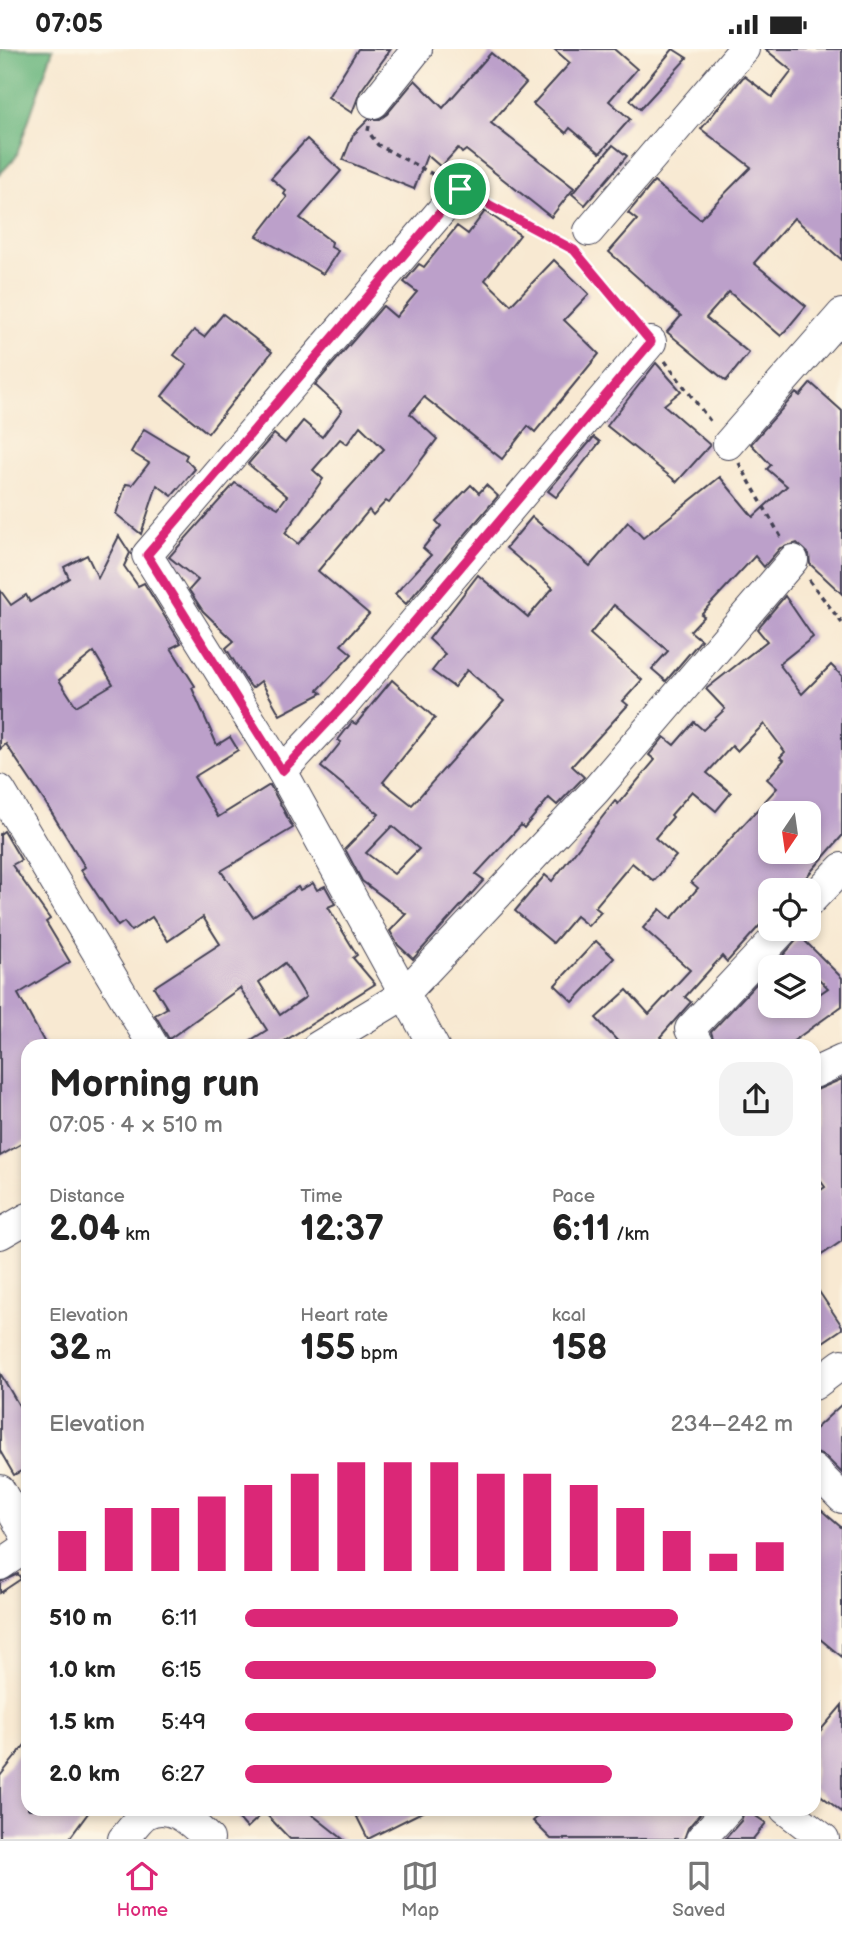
<!DOCTYPE html>
<html lang="en">
<head>
<meta charset="utf-8">
<style>
	:root { --surface:#fff; --page:#f2f2f2; --text:#222; --muted:#767676; --line:#e0e0e0; --accent:#db2777 }
	body { margin:0; font-family:"Balsamiq Sans",sans-serif; background:var(--page); color:var(--text); height:100vh; display:flex; flex-direction:column; font-size:26px; white-space:nowrap }
	* { box-sizing:border-box; margin:0 }
	p { font-size:23px; color:var(--muted) }
	.icon { flex:none; width:38px; height:38px; fill:none; stroke:currentColor; stroke-width:2; stroke-linecap:round; stroke-linejoin:round }
	.map { position:relative; flex:1; overflow:hidden }
	.details { position:absolute; left:21px; top:990px; width:800px; height:777px; display:flex; flex-direction:column; background:var(--surface); border-radius:21px; box-shadow:0 4px 10px #0003 }
	.details>* { flex:none }
	.needle { width:46px; rotate:193deg }
	.tools { position:absolute; left:758px; top:752px; display:grid; gap:14px }
	.tools a { display:grid; place-items:center; width:63px; height:63px; border-radius:14px; background:var(--surface); box-shadow:0 4px 10px #0003; font-size:35px }
	.pin { position:absolute; display:grid; place-items:center; width:60px; height:60px; color:#fff; margin:-30px; border:4px solid #fff; border-radius:50%; box-shadow:0 2px 7px #0007 }
	.round { display:grid; place-items:center; flex:none; width:74px; height:74px; border-radius:21px; background:var(--page) }
	.summary { display:flex; align-items:center; justify-content:space-between; height:119px; padding:0 28px }
	h1 { font-size:38px; font-weight:600; line-height:52px }
	.stats { display:grid; grid-template-columns:repeat(3,1fr); gap:10px; height:119px; padding:7px 28px }
	.stats div { display:grid; align-content:center }
	.stats b { font-size:35px; font-weight:600 }
	.stats small { font-size:19px; font-weight:400 }
	.stats p { font-size:19px }
	.chart { height:196px; padding:14px 28px }
	.chart p { display:flex; justify-content:space-between }
	.chart svg { width:100%; height:126px; margin-top:7px; stroke:var(--accent); stroke-width:6 }
	ul { padding:0 28px; list-style:none; font-size:23px }
	li { display:grid; grid-template-columns:112px 84px 1fr; align-items:center; height:52px }
	li i { height:18px; border-radius:9px; background:var(--accent) }
	.status { display:flex; justify-content:space-between; align-items:center; height:49px; padding:0 35px; background:var(--surface); direction:ltr }
	.status svg { height:19px; fill:currentColor }
	.menu { display:flex; justify-content:space-around; align-items:center; height:98px; border-top:2px solid var(--line); background:var(--surface); font-size:19px; color:var(--muted) }
	.menu a { display:grid; justify-items:center; gap:4px }
	.menu .on { color:var(--accent) }
	.map>svg:first-child { display:block }
	.forest { fill:#69b67e; stroke:#466c5c; stroke-width:2 }
	.building { fill:#bca0ca; fill-rule:evenodd }
	.lines { fill:none; stroke-linecap:round; stroke-linejoin:round }
	.minor-casing { stroke:#424052; stroke-width:32 }
	.path { stroke:#424052; stroke-width:3.5; stroke-dasharray:5 5; stroke-linecap:butt }
	.minor { stroke:#fff; stroke-width:30 }
	.route-casing { stroke:#fff; stroke-width:14 }
	.route { stroke:#db2777; stroke-width:9 }
</style>
</head>
<body>
<div class="status"><b>07:05</b><svg viewBox="0 0 49 12"><path d="M0 12V9h3v3zM5 12V6h3v6zM10 12V3h3v9zM15 12V0h3v12zM26 1h20v11H26zM47 4h2v5h-2z"/></svg></div>
<div class="map">
<svg width="842" height="1790" viewBox="0 0 842 1790">
	<rect width="100%" height="100%" fill="#fcf5e5"/>
	<filter id="ink" filterUnits="userSpaceOnUse"><feTurbulence type="fractalNoise" baseFrequency=".0143" numOctaves="2"/><feDisplacementMap in="SourceGraphic" scale="14" xChannelSelector="R" yChannelSelector="G"/><feConvolveMatrix kernelMatrix="1 2 1 2 8 2 1 2 1" color-interpolation-filters="sRGB"/></filter>
	<filter id="wash" filterUnits="userSpaceOnUse"><feTurbulence type="fractalNoise" baseFrequency=".00686" numOctaves="4" result="noise"/><feDisplacementMap in="SourceGraphic" scale="28" xChannelSelector="R" yChannelSelector="G"/><feGaussianBlur stdDeviation="1.57" result="paint"/><feColorMatrix in="noise" values="0 0 0 0 0 0 0 0 0 0 0 0 0 0 0 0 0 1.4 0 .05"/><feComposite in="paint" operator="in"/></filter>
	<g filter="url(#wash)">
		<rect width="100%" height="100%" fill="#f8e9d2"/>
		<path class="forest" d="M 0,0 L 53,0 L 16,108 L 0,125 Z"/>
		<g id="blocks">
			<g class="building">
				<path d="M 358,0 L 391,0 L 360,43 L 352,64 L 328,48 Z"/>
				<path d="M 554,0 L 614,0 L 637,20 L 609,52 L 630,70 L 600,104 L 570,79 L 566,84 L 533,55 L 570,14 Z"/>
				<path d="M 673,0 L 687,9 L 640,60 L 630,51 Z"/>
				<path d="M 765,0 L 842,0 L 842,211 L 794,169 L 754,214 L 806,257 L 781,287 L 729,243 L 706,269 L 749,304 L 726,332 L 667,283 L 681,267 L 609,203 L 637,171 L 628,164 L 654,133 L 700,170 L 751,118 L 701,80 L 744,27 L 772,48 L 792,22 Z"/>
				<path d="M 491,4 L 526,34 L 491,74 L 574,139 L 551,168 L 466,101 L 462,104 L 458,99 L 441,118 L 427,106 L 414,140 L 343,111 L 353,86 L 369,70 L 380,70 L 387,65 L 415,31 L 443,59 Z"/>
				<path d="M 307,90 L 341,122 L 300,169 L 332,193 L 331,198 L 338,202 L 323,225 L 257,187 L 287,148 L 284,145 L 286,142 L 271,129 Z"/>
				<path d="M 613,96 L 627,107 L 585,156 L 572,145 Z"/>
				<path d="M 485,162 L 520,186 L 485,231 L 511,256 L 554,211 L 589,245 L 564,271 L 599,305 L 535,383 L 528,377 L 502,410 L 424,348 L 410,365 L 437,390 L 389,454 L 386,452 L 373,466 L 369,461 L 318,522 L 369,565 L 341,596 L 352,605 L 318,641 L 322,644 L 280,666 L 261,632 L 252,639 L 245,630 L 226,599 L 234,592 L 203,562 L 189,541 L 198,531 L 169,508 L 235,434 L 278,459 L 287,447 L 248,415 L 274,385 L 285,394 L 303,372 L 322,388 L 342,361 L 315,336 L 383,257 L 396,268 L 417,243 L 404,233 L 419,215 L 424,218 L 457,177 L 468,185 ZM 360,377 L 384,400 L 298,495 L 285,484 L 323,430 L 313,421 L 340,390 L 347,395 Z"/>
				<path d="M 223,265 L 272,303 L 208,384 L 162,347 L 187,316 L 174,306 L 194,281 L 204,288 Z"/>
				<path d="M 656,314 L 681,342 L 664,356 L 710,396 L 677,433 L 607,377 Z"/>
				<path d="M 811,334 L 842,362 L 842,545 L 810,515 L 809,505 L 797,494 L 780,499 L 764,518 L 755,507 L 701,565 L 704,567 L 690,582 L 701,591 L 666,632 L 652,620 L 668,602 L 614,556 L 590,585 L 642,631 L 623,652 L 628,656 L 572,717 L 584,728 L 557,756 L 549,749 L 524,779 L 521,776 L 501,798 L 476,825 L 484,831 L 413,910 L 398,896 L 390,882 L 406,865 L 362,832 L 345,800 L 379,765 L 321,718 L 341,693 L 338,691 L 352,673 L 356,675 L 392,631 L 435,669 L 383,733 L 412,756 L 504,652 L 467,621 L 454,638 L 432,622 L 445,605 L 429,590 L 478,526 L 528,568 L 553,539 L 506,499 L 532,468 L 590,517 L 628,473 L 643,489 L 720,428 L 753,468 L 787,437 L 767,420 L 771,416 L 751,395 L 796,344 L 800,347 ZM 392,777 L 419,800 L 394,825 L 366,804 Z"/>
				<path d="M 144,380 L 187,406 L 185,410 L 195,420 L 172,447 L 157,436 L 141,485 L 116,465 L 126,435 L 132,436 L 149,414 L 131,403 Z"/>
				<path d="M 594,388 L 600,393 L 556,448 L 548,442 Z"/>
				<path d="M 471,436 L 479,444 L 486,436 L 498,447 L 406,555 L 395,545 L 431,506 L 423,499 L 441,477 L 436,472 Z"/>
				<path d="M 119,487 L 130,504 L 124,517 L 138,537 L 144,534 L 181,594 L 171,599 L 195,637 L 192,639 L 217,696 L 230,688 L 238,701 L 194,728 L 218,768 L 270,736 L 293,779 L 221,822 L 253,868 L 298,838 L 300,841 L 313,834 L 317,841 L 325,837 L 335,855 L 328,858 L 357,906 L 353,909 L 375,935 L 275,998 L 240,998 L 267,981 L 240,939 L 169,990 L 155,966 L 167,959 L 154,938 L 220,895 L 203,868 L 168,892 L 152,868 L 131,882 L 124,873 L 118,877 L 81,821 L 85,818 L 45,753 L 6,695 L 0,700 L 0,541 L 11,556 L 26,546 L 30,553 L 69,529 L 64,518 L 87,506 L 98,529 ZM 94,603 L 113,635 L 76,657 L 59,631 ZM 285,914 L 306,948 L 280,966 L 259,933 Z"/>
				<path d="M 785,547 L 813,588 L 779,615 L 802,645 L 831,616 L 842,627 L 842,787 L 794,842 L 770,842 L 770,865 L 727,913 L 722,907 L 685,948 L 691,953 L 660,988 L 670,998 L 623,998 L 596,969 L 627,941 L 649,965 L 690,921 L 643,879 L 660,860 L 671,870 L 698,839 L 691,833 L 777,739 L 767,730 L 784,711 L 780,708 L 785,703 L 764,675 L 737,702 L 732,697 L 707,724 L 731,744 L 716,762 L 692,742 L 671,766 L 673,768 L 655,789 L 676,807 L 654,832 L 632,814 L 595,858 L 601,863 L 588,877 L 576,867 L 553,894 L 515,862 L 545,826 L 552,832 L 615,752 L 618,755 L 655,711 L 649,706 L 664,688 L 674,696 L 694,673 L 703,681 L 725,660 L 706,640 L 767,592 L 757,580 ZM 770,765 L 808,765 L 808,803 L 770,803 Z"/>
				<path d="M 4,782 L 21,811 L 12,816 L 50,870 L 46,873 L 70,913 L 18,945 L 47,998 L 28,998 L 28,1091 L 0,1107 L 0,785 Z"/>
				<path d="M 800,887 L 842,929 L 842,957 L 785,998 L 716,998 L 711,983 L 770,920 L 770,957 L 808,957 L 808,953 L 828,939 L 808,919 L 772,919 Z"/>
				<path d="M 596,892 L 614,909 L 573,953 L 555,936 Z"/>
				<path d="M 842,1030 L 842,1192 L 814,1211 L 814,1146 L 825,1138 L 814,1123 L 814,1042 Z"/>
				<path d="M 814,1235 L 842,1277 L 842,1280 L 814,1299 Z"/>
				<path d="M 0,1324 L 28,1372 L 28,1418 L 14,1426 L 0,1402 Z"/>
				<path d="M 842,1355 L 842,1424 L 826,1408 L 814,1403 L 814,1381 Z"/>
				<path d="M 814,1455 L 842,1479 L 842,1608 L 814,1585 Z"/>
				<path d="M 18,1525 L 21,1530 L 0,1544 L 0,1533 Z"/>
				<path d="M 842,1656 L 842,1763 L 814,1741 L 814,1689 Z"/>
				<path d="M 28,1692 L 28,1760 L 91,1760 L 69,1790 L 0,1790 L 0,1727 Z"/>
				<path d="M 230,1760 L 305,1760 L 343,1790 L 290,1790 L 264,1763 L 247,1779 Z"/>
				<path d="M 353,1760 L 428,1760 L 368,1790 Z"/>
				<path d="M 547,1760 L 704,1760 L 688,1779 L 684,1790 L 551,1790 L 533,1772 Z"/>
				<path d="M 745,1760 L 766,1774 L 753,1790 L 725,1790 L 741,1772 Z"/>
			</g>
		</g>
	</g>
	<g filter="url(#ink)">
		<use href="#blocks" fill-opacity="0" stroke="#424052" stroke-width="2"/>
		<g class="lines">
			<g class="minor-casing">
				<g id="minor">
					<path d="M 374,54 L 417,0"/>
					<path d="M 589,182 L 744,0"/>
					<path d="M 728,395 L 842,265"/>
					<path d="M 282,722 L 343,657 L 651,293"/>
					<path d="M 0,741 L 154,998"/>
					<path d="M 808,854 L 842,819"/>
					<path d="M 317,998 L 403,946 L 595,742 L 793,511"/>
					<path d="M 434,998 L 282,722 L 147,506 L 460,140"/>
					<path d="M 699,998 L 690,980 L 784,880"/>
					<path d="M 814,1024 L 842,1011"/>
					<path d="M 0,1185 L 28,1169"/>
					<path d="M 814,1336 L 842,1315"/>
					<path d="M 814,1421 L 842,1449"/>
					<path d="M 0,1441 L 28,1491"/>
					<path d="M 0,1516 L 28,1497"/>
					<path d="M 785,1760 L 824,1790"/>
					<path d="M 123,1790 C 130,1783 138,1770 146,1765 C 171,1751 193,1775 209,1790"/>
					<path d="M 701,1790 L 728,1760"/>
				</g>
			</g>
			<g class="path">
				<path d="M 369,77 L 368,82 L 378,96 L 438,128"/>
				<path d="M 481,152 L 570,200"/>
				<path d="M 576,204 L 637,276"/>
				<path d="M 665,312 L 713,376"/>
				<path d="M 739,414 L 782,490"/>
				<path d="M 809,531 L 842,574"/>
			</g>
			<use href="#minor" class="minor"/>
		</g>
	</g>
	<g class="lines" filter="url(#ink)">
		<g class="route-casing">
			<path id="route" d="M 460,140 L 574,201 L 651,293 L 343,657 L 282,722 L 147,506 Z"/>
		</g>
		<use href="#route" class="route"/>
	</g>
</svg>
<div class="tools">
<a><svg class="needle" viewBox="-14 -14 28 28"><path d="M0-13l5 13h-10z" fill="#e53935"/><path d="M0 13l5-13h-10z" fill="#767676"/></svg></a>
<a><svg class="icon" aria-label="locate" viewBox="0 0 24 24"><circle cx="12" cy="12" r="6"/><path d="M12 2v4M12 18v4M2 12h4M18 12h4"/></svg></a>
<a><svg class="icon" aria-label="layers" viewBox="0 0 24 24"><path d="M12 4l9 5-9 5-9-5zM3 14l9 5 9-5"/></svg></a>
</div>
<div class="pin" style="left:460px;top:140px;background:#1e9e55"><svg class="icon" aria-label="arrive" viewBox="0 0 24 24"><path d="M6 21V4h12l-3 4 3 4H6"/></svg></div>
<section class="details">
<div class="summary"><div><h1>Morning run</h1><p>07:05 · 4 × 510 m</p></div><a class="round"><svg class="icon" aria-label="share" viewBox="0 0 24 24"><path d="M12 15V3M7 8l5-5 5 5M5 13v7h14v-7"/></svg></a></div>
<div class="stats">
<div><p>Distance</p><b>2.04<small> km</small></b></div>
<div><p>Time</p><b>12:37</b></div>
<div><p>Pace</p><b>6:11<small> /km</small></b></div>
</div>
<div class="stats">
<div><p>Elevation</p><b>32<small> m</small></b></div>
<div><p>Heart rate</p><b>155<small> bpm</small></b></div>
<div><p>kcal</p><b>158</b></div>
</div>
<div class="chart"><p><span>Elevation</span>234–242 m</p>
<svg viewBox="0 0 160 44" preserveAspectRatio="none"><path d="M5 44V30M15 44V22M25 44V22M35 44V18M45 44V14M55 44V10M65 44V6M75 44V6M85 44V6M95 44V10M105 44V10M115 44V14M125 44V22M135 44V30M145 44V38M155 44V34"/></svg>
</div>
<ul>
<li><b>510 m</b>6:11<i style="width:79%"></i></li>
<li><b>1.0 km</b>6:15<i style="width:75%"></i></li>
<li><b>1.5 km</b>5:49<i style="width:100%"></i></li>
<li><b>2.0 km</b>6:27<i style="width:67%"></i></li>
</ul>
</section>
</div>
<nav class="menu">
<a class="on"><svg class="icon" aria-label="home" viewBox="0 0 24 24"><path d="M3 11l9-7 9 7M6 9v11h12V9"/></svg>Home</a>
<a><svg class="icon" aria-label="map" viewBox="0 0 24 24"><path d="M3 6l6-2 6 2 6-2v14l-6 2-6-2-6 2zM9 4v14M15 6v14"/></svg>Map</a>
<a><svg class="icon" aria-label="saved" viewBox="0 0 24 24"><path d="M7 4h10v16l-5-4-5 4z"/></svg>Saved</a>
</nav>
</body>
</html>
